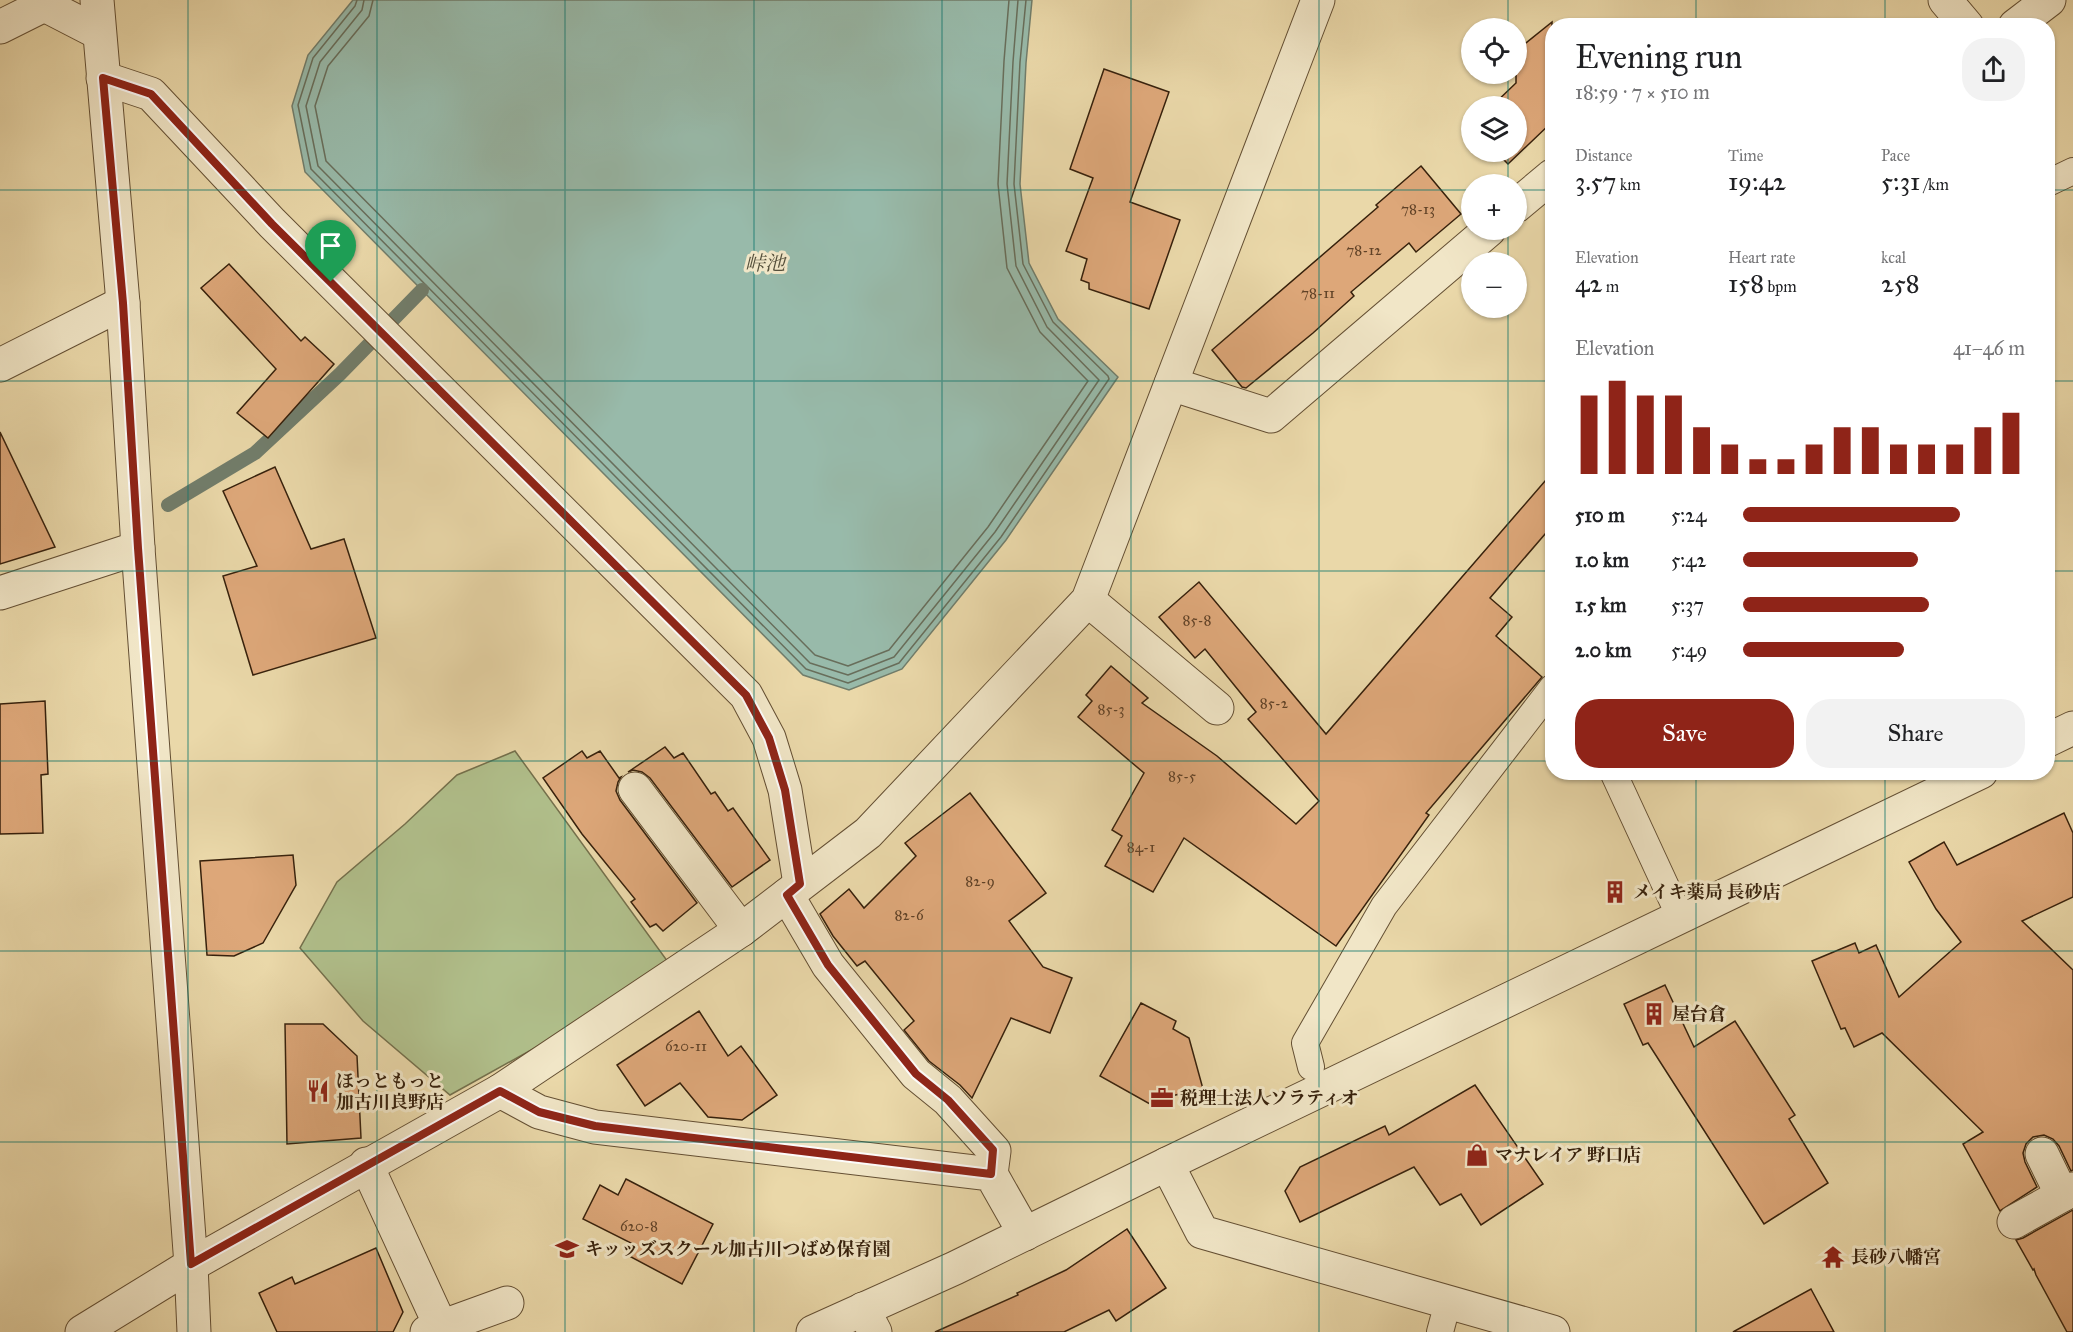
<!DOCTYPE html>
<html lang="en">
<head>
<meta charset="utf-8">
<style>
	:root { --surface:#fff; --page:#f2f2f2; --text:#202124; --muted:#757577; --accent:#8f2418 }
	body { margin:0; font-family:"IM FELL Great Primer","Noto Serif JP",serif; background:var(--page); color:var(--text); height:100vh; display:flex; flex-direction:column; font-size:22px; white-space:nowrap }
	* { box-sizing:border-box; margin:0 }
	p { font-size:20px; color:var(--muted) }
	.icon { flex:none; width:33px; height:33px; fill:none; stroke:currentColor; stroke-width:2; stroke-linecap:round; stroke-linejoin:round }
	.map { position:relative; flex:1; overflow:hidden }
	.drawer { position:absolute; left:1545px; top:18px; width:510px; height:762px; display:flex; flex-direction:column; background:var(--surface); border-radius:24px; box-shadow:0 2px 4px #0004 }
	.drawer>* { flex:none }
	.fabs { position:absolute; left:1461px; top:18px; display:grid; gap:12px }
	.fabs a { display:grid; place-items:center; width:66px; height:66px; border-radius:50%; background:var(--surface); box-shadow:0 2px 4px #0004; font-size:30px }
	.pin { position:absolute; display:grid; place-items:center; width:51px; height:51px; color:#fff; margin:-62px -26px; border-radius:50% 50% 50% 0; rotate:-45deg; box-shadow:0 0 6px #0007 }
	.pin .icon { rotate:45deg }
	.round { display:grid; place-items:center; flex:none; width:63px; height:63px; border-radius:24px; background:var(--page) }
	.overview { display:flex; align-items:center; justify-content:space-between; height:102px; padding:0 30px }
	h1 { font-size:33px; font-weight:600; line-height:45px }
	.metrics { display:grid; grid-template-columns:repeat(3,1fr); gap:9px; height:102px; padding:6px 30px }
	.metrics div { display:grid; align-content:center }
	.metrics b { font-size:26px; font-weight:600 }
	.metrics small { font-size:16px; font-weight:400 }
	.metrics p { font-size:16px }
	.chart { height:168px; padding:12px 30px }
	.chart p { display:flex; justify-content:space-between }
	.chart svg { width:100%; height:108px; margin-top:6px; stroke:var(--accent); stroke-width:6 }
	.action { display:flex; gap:12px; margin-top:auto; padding:12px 30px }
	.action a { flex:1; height:69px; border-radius:24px; background:var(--accent); color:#fff; font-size:24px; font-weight:600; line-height:69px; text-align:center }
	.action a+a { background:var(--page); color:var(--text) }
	ul { padding:0 30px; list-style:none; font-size:20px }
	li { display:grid; grid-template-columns:96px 72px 1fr; align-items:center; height:45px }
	li i { height:15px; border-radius:8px; background:var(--accent) }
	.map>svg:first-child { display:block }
	.green { fill:#b1c08c; stroke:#74704c; stroke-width:1.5 }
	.water { fill:#98baaa; stroke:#717d6b; stroke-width:1.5 }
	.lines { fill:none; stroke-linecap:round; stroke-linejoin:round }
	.shore { stroke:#686e5b; stroke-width:1.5 }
	.stream { stroke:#717d6b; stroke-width:14 }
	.building { fill:#dda779; stroke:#37210c; stroke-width:1.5 }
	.service-casing { stroke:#644f33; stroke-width:28 }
	.minor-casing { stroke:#644f33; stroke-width:35 }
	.tertiary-casing { stroke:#644f33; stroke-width:35 }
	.service { stroke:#f1e6c7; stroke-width:26 }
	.minor { stroke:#f1e6c7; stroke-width:33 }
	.tertiary { stroke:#f1e6c7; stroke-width:33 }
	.route-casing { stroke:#fff; stroke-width:12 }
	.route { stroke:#8f2418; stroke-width:8 }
	.grid { fill:none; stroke:#0f766e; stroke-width:1.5; stroke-opacity:0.55 }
	.labels { text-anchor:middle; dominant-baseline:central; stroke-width:6; stroke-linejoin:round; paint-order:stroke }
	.number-label { font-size:15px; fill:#604227 }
	.poi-label { font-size:18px; font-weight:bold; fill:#37210c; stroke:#f1e6c7; text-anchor:start }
	.water-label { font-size:20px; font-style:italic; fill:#544f3b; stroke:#f1e6c7 }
</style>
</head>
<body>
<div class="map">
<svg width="2073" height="1332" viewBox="0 0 2073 1332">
	<rect width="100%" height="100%" fill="#ead8a9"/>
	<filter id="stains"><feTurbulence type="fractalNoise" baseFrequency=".00333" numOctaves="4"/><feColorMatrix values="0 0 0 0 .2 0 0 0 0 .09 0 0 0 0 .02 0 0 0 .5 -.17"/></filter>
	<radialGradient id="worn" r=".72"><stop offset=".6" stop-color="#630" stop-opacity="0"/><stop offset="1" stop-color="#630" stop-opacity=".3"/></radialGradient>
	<path class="green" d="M 515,751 L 668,962 L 560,1034 L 450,1095 L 363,1021 L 300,948 L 337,882 L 405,824 L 457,775 Z"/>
	<path class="water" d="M 353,0 L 1032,0 L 1026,63 L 1020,184 L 1029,263 L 1058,319 L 1118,377 L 1006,540 L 902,669 L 849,690 L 803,675 L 305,172 L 292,106 L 308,55 Z"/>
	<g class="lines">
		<g class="shore">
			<path d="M 357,0 L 355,6 L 313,58 L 298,105 L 311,169 L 806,669 L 848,683 L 899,663 L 1001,537 L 1109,379 L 1108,376 L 1053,322 L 1023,264 L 1014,184 L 1020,62 L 1026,0"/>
			<path d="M 364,0 L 362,10 L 320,62 L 306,106 L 318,166 L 810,663 L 848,675 L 894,657 L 995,532 L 1099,380 L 1047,327 L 1016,266 L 1007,184 L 1013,62 L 1018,0"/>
			<path d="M 373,0 L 369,16 L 328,66 L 315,106 L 326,161 L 815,655 L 848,666 L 889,650 L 988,527 L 1088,381 L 1040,332 L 1007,268 L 998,184 L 1004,61 L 1009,0"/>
		</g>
		<path class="stream" d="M 168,505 L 255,453 L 340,374 L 422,290"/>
	</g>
	<g class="building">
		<path d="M 1552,22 L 1552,122 L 1508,164 L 1496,152 L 1516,152 L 1516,106 L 1492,106 L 1516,83 L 1516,51 Z"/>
		<path d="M 1104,69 L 1169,92 L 1130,202 L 1180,220 L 1149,309 L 1089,289 L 1089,283 L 1081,280 L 1087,259 L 1066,251 L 1093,178 L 1070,169 Z"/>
		<path d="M 1421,166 L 1461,214 L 1416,252 L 1409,243 L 1351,292 L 1354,296 L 1313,333 L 1246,388 L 1242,387 L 1212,350 L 1378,207 L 1376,205 Z"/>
		<path d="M 229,264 L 301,341 L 305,337 L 334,364 L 268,438 L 237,413 L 276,369 L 201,288 Z"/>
		<path d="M 0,432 L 55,547 L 0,564 Z"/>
		<path d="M 275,467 L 311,549 L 344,539 L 376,638 L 253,675 L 223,576 L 257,566 L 223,491 Z"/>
		<path d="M 1552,473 L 1552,526 L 1490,598 L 1512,617 L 1496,636 L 1542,677 L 1426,813 L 1429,815 L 1336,946 L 1184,838 L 1153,892 L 1105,866 L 1122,836 L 1112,830 L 1144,773 L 1078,717 L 1092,701 L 1086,695 L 1111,666 L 1148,698 L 1142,703 L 1217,756 L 1296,824 L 1319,801 L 1248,719 L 1256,712 L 1205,649 L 1195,658 L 1159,617 L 1199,582 L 1326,734 Z"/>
		<path d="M 45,701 L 48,774 L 41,775 L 43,833 L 0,834 L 0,704 Z"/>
		<path d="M 665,747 L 674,758 L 683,753 L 711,794 L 715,792 L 728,811 L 733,808 L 770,860 L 732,887 L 650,778 L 642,772 L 633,770 L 628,772 Z"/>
		<path d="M 582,751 L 587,758 L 600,751 L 619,778 L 621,777 L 618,782 L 616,791 L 620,800 L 697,903 L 663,931 L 656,924 L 650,927 L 631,902 L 635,899 L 582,834 L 543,778 Z"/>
		<path d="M 970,793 L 1046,893 L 1009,921 L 1043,967 L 1072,978 L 1050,1033 L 1011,1018 L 972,1098 L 960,1085 L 929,1061 L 904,1030 L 914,1021 L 865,961 L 857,966 L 833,936 L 820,914 L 849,889 L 864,908 L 916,856 L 905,843 Z"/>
		<path d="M 2064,813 L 2073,833 L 2073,897 L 2022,921 L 2073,970 L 2073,1170 L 2071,1171 L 2059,1146 L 2053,1139 L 2044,1135 L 2033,1137 L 2026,1144 L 2023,1153 L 2025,1162 L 2037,1187 L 2000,1211 L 1963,1144 L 1983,1132 L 1882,1033 L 1854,1047 L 1845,1028 L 1841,1029 L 1812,961 L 1855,943 L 1859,953 L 1876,945 L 1899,997 L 1961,942 L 1936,909 L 1909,862 L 1944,842 L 1957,865 Z"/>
		<path d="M 293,855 L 296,885 L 263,943 L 234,956 L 207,955 L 200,861 Z"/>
		<path d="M 1665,985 L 1694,1047 L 1735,1021 L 1795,1115 L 1789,1119 L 1828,1183 L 1764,1224 L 1648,1043 L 1643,1045 L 1624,1004 Z"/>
		<path d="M 1141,1003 L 1176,1021 L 1173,1029 L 1189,1038 L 1203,1089 L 1162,1098 L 1157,1108 L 1100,1076 Z"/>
		<path d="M 699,1011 L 728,1056 L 741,1046 L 777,1095 L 742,1120 L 708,1117 L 680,1083 L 645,1106 L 617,1065 Z"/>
		<path d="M 285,1024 L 323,1024 L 357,1056 L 361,1138 L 287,1144 Z"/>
		<path d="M 1475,1085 L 1543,1184 L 1481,1225 L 1461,1194 L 1440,1205 L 1414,1167 L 1300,1222 L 1285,1191 L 1300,1167 L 1385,1126 L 1389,1135 Z"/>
		<path d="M 626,1179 L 713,1224 L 682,1284 L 631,1257 L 637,1246 L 583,1219 L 600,1185 L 618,1195 Z"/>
		<path d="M 2073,1210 L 2073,1332 L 2067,1332 L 2036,1275 L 2034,1269 L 2033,1270 L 2016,1240 L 2023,1238 Z"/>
		<path d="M 1127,1229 L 1166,1288 L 1116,1321 L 1109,1310 L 1064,1332 L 935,1332 L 1018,1295 L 1017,1293 L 1066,1270 Z"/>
		<path d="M 376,1248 L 403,1312 L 393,1332 L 277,1332 L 259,1293 L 292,1277 L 295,1284 Z"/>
		<path d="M 1811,1289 L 1834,1332 L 1733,1332 Z"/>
	</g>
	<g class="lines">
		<g class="service-casing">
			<g id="service">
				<path d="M 2048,183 L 2073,171"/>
				<path d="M 1613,772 L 1680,917"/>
				<path d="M 1311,1067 L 1305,1043 L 1384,906 L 1552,688"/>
				<path d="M 1440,1332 L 1448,1302"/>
			</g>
		</g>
		<g class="minor-casing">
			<g id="minor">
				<path d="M 35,0 L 99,33"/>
				<path d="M 1945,0 L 1967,26"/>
				<path d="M 2015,26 L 2049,0"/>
				<path d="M 0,27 L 44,5"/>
				<path d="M 103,78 L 151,94 L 272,223 L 746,695 L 769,738 L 785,790 L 800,884"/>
				<path d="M 1516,206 L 1552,176"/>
				<path d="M 0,365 L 123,303"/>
				<path d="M 1171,384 L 1271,416 L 1489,230"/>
				<path d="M 0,593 L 138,548"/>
				<path d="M 1088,600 L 1217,708"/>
				<path d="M 635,789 L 741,930"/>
				<path d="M 787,895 L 828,965 L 916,1074 L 948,1100 L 994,1151 L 991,1174"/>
				<path d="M 500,1091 L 741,930 L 868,833 L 1088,600 L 1318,0"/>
				<path d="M 2042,1154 L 2062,1195"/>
				<path d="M 366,1164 L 441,1327"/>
				<path d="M 1167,1164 L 1202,1232 L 1553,1332"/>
				<path d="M 2014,1222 L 2073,1189"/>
				<path d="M 863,1309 L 875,1332"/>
				<path d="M 82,1332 L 191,1265"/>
				<path d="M 427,1332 L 507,1303"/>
			</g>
		</g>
		<g class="tertiary-casing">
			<g id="tertiary">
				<path d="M 97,0 L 123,303 L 138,548 L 191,1265 L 194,1332"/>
				<path d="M 2048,740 L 2073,728"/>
				<path d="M 191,1265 L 500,1091 L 539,1112 L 595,1127 L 991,1174 L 1025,1234"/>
				<path d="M 813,1332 L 955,1268 L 1167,1164 L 1981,772"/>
			</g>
		</g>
		<use href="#service" class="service"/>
		<use href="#minor" class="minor"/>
		<use href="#tertiary" class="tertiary"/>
	</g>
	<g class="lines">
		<g class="route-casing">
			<path id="route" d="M 103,78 L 151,94 L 272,224 L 746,695 L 769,738 L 785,790 L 800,884 L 787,895 L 828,965 L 916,1074 L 948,1100 L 993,1150 L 991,1174 L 595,1126 L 539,1112 L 500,1091 L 191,1264 L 138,548 L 123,303 Z"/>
		</g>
		<use href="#route" class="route"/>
	</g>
	<path class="grid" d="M 188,0 L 188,1332M 377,0 L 377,1332M 565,0 L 565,1332M 754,0 L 754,1332M 942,0 L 942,1332M 1131,0 L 1131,1332M 1319,0 L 1319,1332M 1508,0 L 1508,28M 1696,0 L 1696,26M 1885,0 L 1885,26M 1508,74 L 1508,106M 1508,152 L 1508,184M 0,190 L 1472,190M 1516,190 L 1552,190M 2048,190 L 2073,190M 1508,230 L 1508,262M 1508,308 L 1508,1332M 0,381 L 1552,381M 2048,381 L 2073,381M 0,571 L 1552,571M 2048,571 L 2073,571M 0,761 L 1552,761M 2048,761 L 2073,761M 1696,772 L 1696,1332M 1885,772 L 1885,1332M 0,951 L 2073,951M 0,1142 L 2073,1142"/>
	<defs>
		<g id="building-bare" transform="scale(1.8)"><path d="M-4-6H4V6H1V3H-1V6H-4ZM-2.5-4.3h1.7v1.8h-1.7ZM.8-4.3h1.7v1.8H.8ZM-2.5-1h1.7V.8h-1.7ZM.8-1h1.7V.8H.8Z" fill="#8f2418" stroke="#f1e6c7" stroke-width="2.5" paint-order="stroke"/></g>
		<g id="restaurant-bare" transform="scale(1.8)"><path d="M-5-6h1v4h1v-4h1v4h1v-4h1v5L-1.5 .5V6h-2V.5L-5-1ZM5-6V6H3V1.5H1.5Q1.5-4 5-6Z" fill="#8f2418" stroke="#f1e6c7" stroke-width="2.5" paint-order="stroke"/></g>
		<g id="office-bare" transform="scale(1.8)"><path d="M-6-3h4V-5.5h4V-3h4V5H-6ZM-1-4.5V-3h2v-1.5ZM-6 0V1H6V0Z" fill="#8f2418" stroke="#f1e6c7" stroke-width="2.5" paint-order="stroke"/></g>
		<g id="shop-bare" transform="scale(1.8)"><path d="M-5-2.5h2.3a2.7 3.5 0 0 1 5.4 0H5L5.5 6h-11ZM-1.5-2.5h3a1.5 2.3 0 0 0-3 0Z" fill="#8f2418" stroke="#f1e6c7" stroke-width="2.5" paint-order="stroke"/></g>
		<g id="school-bare" transform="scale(1.8)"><path d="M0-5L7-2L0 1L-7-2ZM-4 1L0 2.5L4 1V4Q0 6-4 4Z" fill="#8f2418" stroke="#f1e6c7" stroke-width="2.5" paint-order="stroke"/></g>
		<g id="temple-bare" transform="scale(1.8)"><path d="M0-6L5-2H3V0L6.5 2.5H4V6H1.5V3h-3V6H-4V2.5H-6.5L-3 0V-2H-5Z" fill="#8f2418" stroke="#f1e6c7" stroke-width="2.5" paint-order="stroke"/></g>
	</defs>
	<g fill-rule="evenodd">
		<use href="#building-bare" x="1615" y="892"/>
		<use href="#building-bare" x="1654" y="1014"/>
		<use href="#restaurant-bare" x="318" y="1091"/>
		<use href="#office-bare" x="1162" y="1098"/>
		<use href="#shop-bare" x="1477" y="1155"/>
		<use href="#school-bare" x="567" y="1249"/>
		<use href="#temple-bare" x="1833" y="1257"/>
	</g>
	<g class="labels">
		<g class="number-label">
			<text x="1418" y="209">78-13</text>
			<text x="1364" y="250">78-12</text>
			<text x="1318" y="293">78-11</text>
			<text x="1197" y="620">85-8</text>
			<text x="1274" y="703">85-2</text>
			<text x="1111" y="709">85-3</text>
			<text x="1182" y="776">85-5</text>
			<text x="1141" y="847">84-1</text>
			<text x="980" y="881">82-9</text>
			<text x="909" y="915">82-6</text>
			<text x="686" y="1046">620-11</text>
			<text x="639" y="1226">620-8</text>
		</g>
		<g class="poi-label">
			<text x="1633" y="892">メイキ薬局 長砂店</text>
			<text x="1672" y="1014">屋台倉</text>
			<text x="336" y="1081">ほっともっと<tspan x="336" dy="21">加古川良野店</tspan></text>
			<text x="1180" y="1098">税理士法人ソラティオ</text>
			<text x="1495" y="1155">マナレイア 野口店</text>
			<text x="585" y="1249">キッッズスクール加古川つばめ保育園</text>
			<text x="1851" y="1257">長砂八幡宮</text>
		</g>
		<g class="water-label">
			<text x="765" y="263">峠池</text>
		</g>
	</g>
	<rect width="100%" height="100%" filter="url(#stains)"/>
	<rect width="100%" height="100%" fill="url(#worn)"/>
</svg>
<div class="fabs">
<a><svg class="icon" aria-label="locate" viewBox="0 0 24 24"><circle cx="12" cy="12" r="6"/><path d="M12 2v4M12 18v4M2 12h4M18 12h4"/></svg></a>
<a><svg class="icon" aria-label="layers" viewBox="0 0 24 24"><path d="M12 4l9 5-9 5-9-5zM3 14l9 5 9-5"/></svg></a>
<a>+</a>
<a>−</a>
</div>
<div class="pin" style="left:331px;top:282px;background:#1e9e55"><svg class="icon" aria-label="arrive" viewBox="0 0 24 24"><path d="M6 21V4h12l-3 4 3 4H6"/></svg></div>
<section class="drawer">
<div class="overview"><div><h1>Evening run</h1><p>18:59 · 7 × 510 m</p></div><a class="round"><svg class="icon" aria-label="share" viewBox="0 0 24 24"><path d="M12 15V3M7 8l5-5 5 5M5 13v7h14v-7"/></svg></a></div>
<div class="metrics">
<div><p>Distance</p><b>3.57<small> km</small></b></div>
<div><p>Time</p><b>19:42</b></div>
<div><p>Pace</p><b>5:31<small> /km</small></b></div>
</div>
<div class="metrics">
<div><p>Elevation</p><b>42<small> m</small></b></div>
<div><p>Heart rate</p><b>158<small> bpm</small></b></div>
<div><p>kcal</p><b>258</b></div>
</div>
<div class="chart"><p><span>Elevation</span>41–46 m</p>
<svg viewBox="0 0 160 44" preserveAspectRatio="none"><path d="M5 44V12M15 44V6M25 44V12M35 44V12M45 44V25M55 44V32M65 44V38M75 44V38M85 44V32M95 44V25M105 44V25M115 44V32M125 44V32M135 44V32M145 44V25M155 44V19"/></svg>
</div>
<ul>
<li><b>510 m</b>5:24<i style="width:77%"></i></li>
<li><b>1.0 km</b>5:42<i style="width:62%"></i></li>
<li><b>1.5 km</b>5:37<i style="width:66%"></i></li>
<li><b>2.0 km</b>5:49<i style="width:57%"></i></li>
</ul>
<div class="action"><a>Save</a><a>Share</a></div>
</section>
</div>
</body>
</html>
